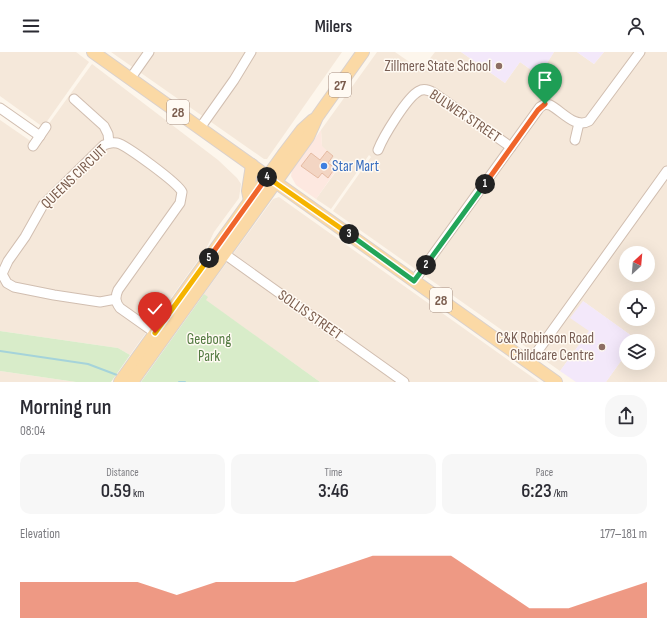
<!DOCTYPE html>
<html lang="en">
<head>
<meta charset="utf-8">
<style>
	:root { --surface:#fff; --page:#f7f7f7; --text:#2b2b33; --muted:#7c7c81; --accent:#e76f51 }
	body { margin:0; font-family:"Sofia Sans Condensed",sans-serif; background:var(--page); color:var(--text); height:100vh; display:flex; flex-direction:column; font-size:15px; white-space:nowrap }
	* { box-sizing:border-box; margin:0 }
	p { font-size:13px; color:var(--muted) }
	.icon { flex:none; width:22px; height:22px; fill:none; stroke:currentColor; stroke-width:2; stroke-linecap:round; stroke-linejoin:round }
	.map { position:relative; height:330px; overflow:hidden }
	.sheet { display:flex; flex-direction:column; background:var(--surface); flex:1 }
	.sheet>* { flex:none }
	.needle { width:26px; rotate:26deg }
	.tools { position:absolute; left:619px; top:194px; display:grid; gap:8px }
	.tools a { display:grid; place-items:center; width:36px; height:36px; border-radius:50%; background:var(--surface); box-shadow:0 4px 16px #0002; font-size:20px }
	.pin { position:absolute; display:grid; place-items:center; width:34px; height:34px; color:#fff; margin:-41px -17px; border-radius:50% 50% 50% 0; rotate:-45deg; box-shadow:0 0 4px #0007 }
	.pin .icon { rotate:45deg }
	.km { position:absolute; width:20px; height:20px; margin:-10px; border-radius:50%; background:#222; color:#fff; font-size:11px; line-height:20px; text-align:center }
	.round { display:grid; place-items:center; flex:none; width:42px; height:42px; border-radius:16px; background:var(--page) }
	.head { display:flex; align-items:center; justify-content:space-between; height:68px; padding:0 20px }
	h1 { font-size:22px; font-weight:600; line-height:30px }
	.figures { display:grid; grid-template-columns:repeat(3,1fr); gap:6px; height:68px; padding:4px 20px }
	.figures div { display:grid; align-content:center; border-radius:10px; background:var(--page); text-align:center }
	.figures b { font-size:20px; font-weight:600 }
	.figures small { font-size:11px; font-weight:400 }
	.figures p { font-size:11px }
	.chart { height:112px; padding:8px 20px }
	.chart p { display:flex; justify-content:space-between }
	.chart svg { width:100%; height:72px; margin-top:4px; fill:var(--accent); opacity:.7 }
	header { display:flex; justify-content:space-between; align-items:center; height:52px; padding:0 20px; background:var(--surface); font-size:18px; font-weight:600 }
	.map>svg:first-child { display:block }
	.residential { fill:#f5e8da; fill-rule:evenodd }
	.commercial { fill:#fde8e0 }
	.education { fill:#f3e8fa }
	.green { fill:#d8ecc9 }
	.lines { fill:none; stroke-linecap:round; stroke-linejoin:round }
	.stream { stroke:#a5d3da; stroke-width:2 }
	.building { fill:#f3d5c3; stroke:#e6bba3 }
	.minor-casing { stroke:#d1beb0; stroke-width:11 }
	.major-casing { stroke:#dad1cd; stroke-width:14 }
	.minor { stroke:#fff; stroke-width:9 }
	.major { stroke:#fbd9a5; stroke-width:12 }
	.split-1-casing { stroke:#fff; stroke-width:8 }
	.split-2-casing { stroke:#fff; stroke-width:8 }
	.split-3-casing { stroke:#fff; stroke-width:8 }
	.split-4-casing { stroke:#fff; stroke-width:8 }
	.split-5-casing { stroke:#fff; stroke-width:8 }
	.split-6-casing { stroke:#fff; stroke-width:8 }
	.split-1 { stroke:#f0652b; stroke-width:5 }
	.split-2 { stroke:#22a559; stroke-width:5 }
	.split-3 { stroke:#22a559; stroke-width:5 }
	.split-4 { stroke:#f5b400; stroke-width:5 }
	.split-5 { stroke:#f0652b; stroke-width:5 }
	.split-6 { stroke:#f5b400; stroke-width:5 }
	.education-dot { fill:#8d6e63; stroke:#fffaf3; stroke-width:1.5 }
	.shop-dot { fill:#3f7fe0; stroke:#fffaf3; stroke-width:1.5 }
	.labels { text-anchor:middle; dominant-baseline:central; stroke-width:3; stroke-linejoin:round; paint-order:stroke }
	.shield { fill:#fffaf3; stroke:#a28b7f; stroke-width:1 }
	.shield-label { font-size:14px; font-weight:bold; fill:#7a5c4d }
	.education-label { font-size:15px; fill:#785e54; stroke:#fffaf3; text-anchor:end }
	.street-label { font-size:15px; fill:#7a5c4d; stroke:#fffaf3 }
	.shop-label { font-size:15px; fill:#366cbe; stroke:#fffaf3; text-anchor:start }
	.park-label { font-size:15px; fill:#537a41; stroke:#fffaf3 }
</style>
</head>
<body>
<header><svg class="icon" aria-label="menu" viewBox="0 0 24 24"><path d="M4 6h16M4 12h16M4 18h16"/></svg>Milers<svg class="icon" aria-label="person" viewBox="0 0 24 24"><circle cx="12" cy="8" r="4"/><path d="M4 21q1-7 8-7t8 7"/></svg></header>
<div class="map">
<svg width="667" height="330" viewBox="0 0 667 330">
	<rect width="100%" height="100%" fill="#fdf6ec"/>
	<g class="residential">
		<path d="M 0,0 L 76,0 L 89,10 L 43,75 L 0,44 Z"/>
		<path d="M 111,0 L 342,0 L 267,107 L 264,107 Z"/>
		<path d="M 377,0 L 395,0 L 421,18 L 435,0 L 461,0 L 505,31 L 520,10 L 534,20 L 538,26 L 540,42 L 545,40 L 540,24 L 542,19 L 554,0 L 577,0 L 594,12 L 604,0 L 667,0 L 667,330 L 606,330 L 626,302 L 626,311 L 648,311 L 648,289 L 635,289 L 636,287 L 583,249 L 589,279 L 560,319 L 333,159 L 371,105 L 369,103 L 331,157 L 316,147 L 337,118 L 328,111 L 322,94 L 321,78 ZM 626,201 L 648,201 L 648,223 L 626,223 ZM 626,245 L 648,245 L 648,267 L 626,267 Z"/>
		<path d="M 92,12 L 218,108 L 237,126 L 241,132 L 239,146 L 214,180 L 206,197 L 130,303 L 118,296 L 0,279 L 0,68 L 32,90 L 29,95 L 34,99 L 51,76 L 48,73 Z"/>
		<path d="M 279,145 L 539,330 L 320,330 L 205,248 L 207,245 L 204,242 L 273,147 Z"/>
		<path d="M 0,319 L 76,330 L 0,330 Z"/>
	</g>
	<path class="commercial" d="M 321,78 L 322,94 L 333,104 L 328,111 L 337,117 L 316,147 L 296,133 L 291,124 L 292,118 Z"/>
	<g class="education">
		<path d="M 461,0 L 554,0 L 538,26 L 534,20 L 520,10 L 505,31 Z"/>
		<path d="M 577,0 L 604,0 L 594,12 Z"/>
		<path d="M 583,249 L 636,287 L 626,289 L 626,302 L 606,330 L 576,330 L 560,319 L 589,279 L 570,266 Z"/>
	</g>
	<g class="green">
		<path d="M 204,242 L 208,245 L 206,248 L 320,330 L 141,330 Z"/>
		<path d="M 0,279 L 118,296 L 130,303 L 111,330 L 76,330 L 0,319 Z"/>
	</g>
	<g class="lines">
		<g class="stream">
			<path d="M 0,299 L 88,312 L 117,323"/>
			<path d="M 179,330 L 185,330"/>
		</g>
	</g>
	<path class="building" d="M 327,99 L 333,104 L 328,111 L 335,116 L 328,126 L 322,121 L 318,126 L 301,114 L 311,101 L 320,108 Z"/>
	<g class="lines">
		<g class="minor-casing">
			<g id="minor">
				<path d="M 130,27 L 149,0"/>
				<path d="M 74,47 L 104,74 L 108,82 L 109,91"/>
				<path d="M 0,56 L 40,84"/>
				<path d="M 200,76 L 234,28 L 251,0"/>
				<path d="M 575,88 L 579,71"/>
				<path d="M 33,94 L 46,75"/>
				<path d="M 378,98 C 383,85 407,45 419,39 C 424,36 429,38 434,41 L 511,95"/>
				<path d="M 219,198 L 404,330"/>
				<path d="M 414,229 L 540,55 L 545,52 L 550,53 C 562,59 575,77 589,69 L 640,0"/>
				<path d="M 116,247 L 100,250 L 54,243 L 14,235 L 7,231 L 2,222 L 8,209 L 25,185 L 43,153 L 104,93 C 108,91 112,90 117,91 C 126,93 178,131 182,140 L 180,151 L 118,238 C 115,245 115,250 120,256 L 161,285"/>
				<path d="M 529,311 L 667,119"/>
			</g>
		</g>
		<g class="major-casing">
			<g id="major">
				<path d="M 93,0 L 556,330"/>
				<path d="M 250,149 L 248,139 L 252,113"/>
				<path d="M 120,330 L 283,103 L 302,78 L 313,68"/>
				<path d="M 132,330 L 308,85 L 317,65 L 363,0"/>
			</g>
		</g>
		<use href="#minor" class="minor"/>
		<use href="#major" class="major"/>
	</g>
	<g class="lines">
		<g class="split-1-casing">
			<path id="split-1" d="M 485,132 L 538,58 L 545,52"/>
		</g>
		<g class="split-2-casing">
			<path id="split-2" d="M 426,213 L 485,132"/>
		</g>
		<g class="split-3-casing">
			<path id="split-3" d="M 349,182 L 414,229 L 426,213"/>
		</g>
		<g class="split-4-casing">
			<path id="split-4" d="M 267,125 L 349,182"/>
		</g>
		<g class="split-5-casing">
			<path id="split-5" d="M 209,206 L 267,125"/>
		</g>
		<g class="split-6-casing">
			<path id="split-6" d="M 155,281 L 209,206"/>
		</g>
		<use href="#split-1" class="split-1"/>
		<use href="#split-2" class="split-2"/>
		<use href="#split-3" class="split-3"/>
		<use href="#split-4" class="split-4"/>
		<use href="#split-5" class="split-5"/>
		<use href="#split-6" class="split-6"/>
	</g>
	<g class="education-dot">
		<circle cx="499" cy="14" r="4"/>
		<circle cx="602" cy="295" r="4"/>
	</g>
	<circle class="shop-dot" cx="324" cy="114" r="4"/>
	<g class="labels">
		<g class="shield">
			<rect x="329" y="21" width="22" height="24" rx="3"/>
			<rect x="167" y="48" width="22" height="24" rx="3"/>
			<rect x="430" y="236" width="22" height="24" rx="3"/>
		</g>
		<g class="shield-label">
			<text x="340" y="33">27</text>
			<text x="178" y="60">28</text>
			<text x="441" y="248">28</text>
		</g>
		<g class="education-label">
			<text x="491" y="14">Zillmere State School</text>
			<text x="594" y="286">C&amp;K Robinson Road<tspan x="594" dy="17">Childcare Centre</tspan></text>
		</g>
		<g class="street-label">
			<text transform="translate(465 64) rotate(34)">BULWER STREET</text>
			<text transform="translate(74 125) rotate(-44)">QUEENS CIRCUIT</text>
			<text transform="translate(310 263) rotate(35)">SOLLIS STREET</text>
		</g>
		<g class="shop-label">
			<text x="332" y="114">Star Mart</text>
		</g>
		<g class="park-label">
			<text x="209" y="287">Geebong<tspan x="209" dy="17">Park</tspan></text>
		</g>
	</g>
</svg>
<div class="tools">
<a><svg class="needle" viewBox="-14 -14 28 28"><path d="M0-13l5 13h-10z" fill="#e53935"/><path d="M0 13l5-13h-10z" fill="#7c7c81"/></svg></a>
<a><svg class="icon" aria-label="locate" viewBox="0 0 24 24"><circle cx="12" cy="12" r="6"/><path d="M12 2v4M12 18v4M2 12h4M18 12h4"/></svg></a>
<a><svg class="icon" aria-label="layers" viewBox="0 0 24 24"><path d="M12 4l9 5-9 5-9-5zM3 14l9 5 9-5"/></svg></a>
</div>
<div class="pin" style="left:545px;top:52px;background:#1e9e55"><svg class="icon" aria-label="arrive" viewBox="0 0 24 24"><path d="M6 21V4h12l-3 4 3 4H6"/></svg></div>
<div class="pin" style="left:155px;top:281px;background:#d93025"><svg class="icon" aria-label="check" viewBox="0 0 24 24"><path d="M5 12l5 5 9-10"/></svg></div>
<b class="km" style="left:485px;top:132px">1</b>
<b class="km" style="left:426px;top:213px">2</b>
<b class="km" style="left:349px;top:182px">3</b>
<b class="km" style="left:267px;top:125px">4</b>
<b class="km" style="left:209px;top:206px">5</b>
</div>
<section class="sheet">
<div class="head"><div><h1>Morning run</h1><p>08:04</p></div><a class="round"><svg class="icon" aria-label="share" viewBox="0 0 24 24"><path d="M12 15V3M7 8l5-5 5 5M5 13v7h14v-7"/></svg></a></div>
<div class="figures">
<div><p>Distance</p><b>0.59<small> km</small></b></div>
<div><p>Time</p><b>3:46</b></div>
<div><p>Pace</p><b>6:23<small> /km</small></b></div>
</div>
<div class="chart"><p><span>Elevation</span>177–181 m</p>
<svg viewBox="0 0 160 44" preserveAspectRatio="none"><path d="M0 44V22L10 22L20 22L30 22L40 30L50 22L60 22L70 22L80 14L90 6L100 6L110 6L120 22L130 38L140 38L150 30L160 22V44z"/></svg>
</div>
</section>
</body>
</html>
